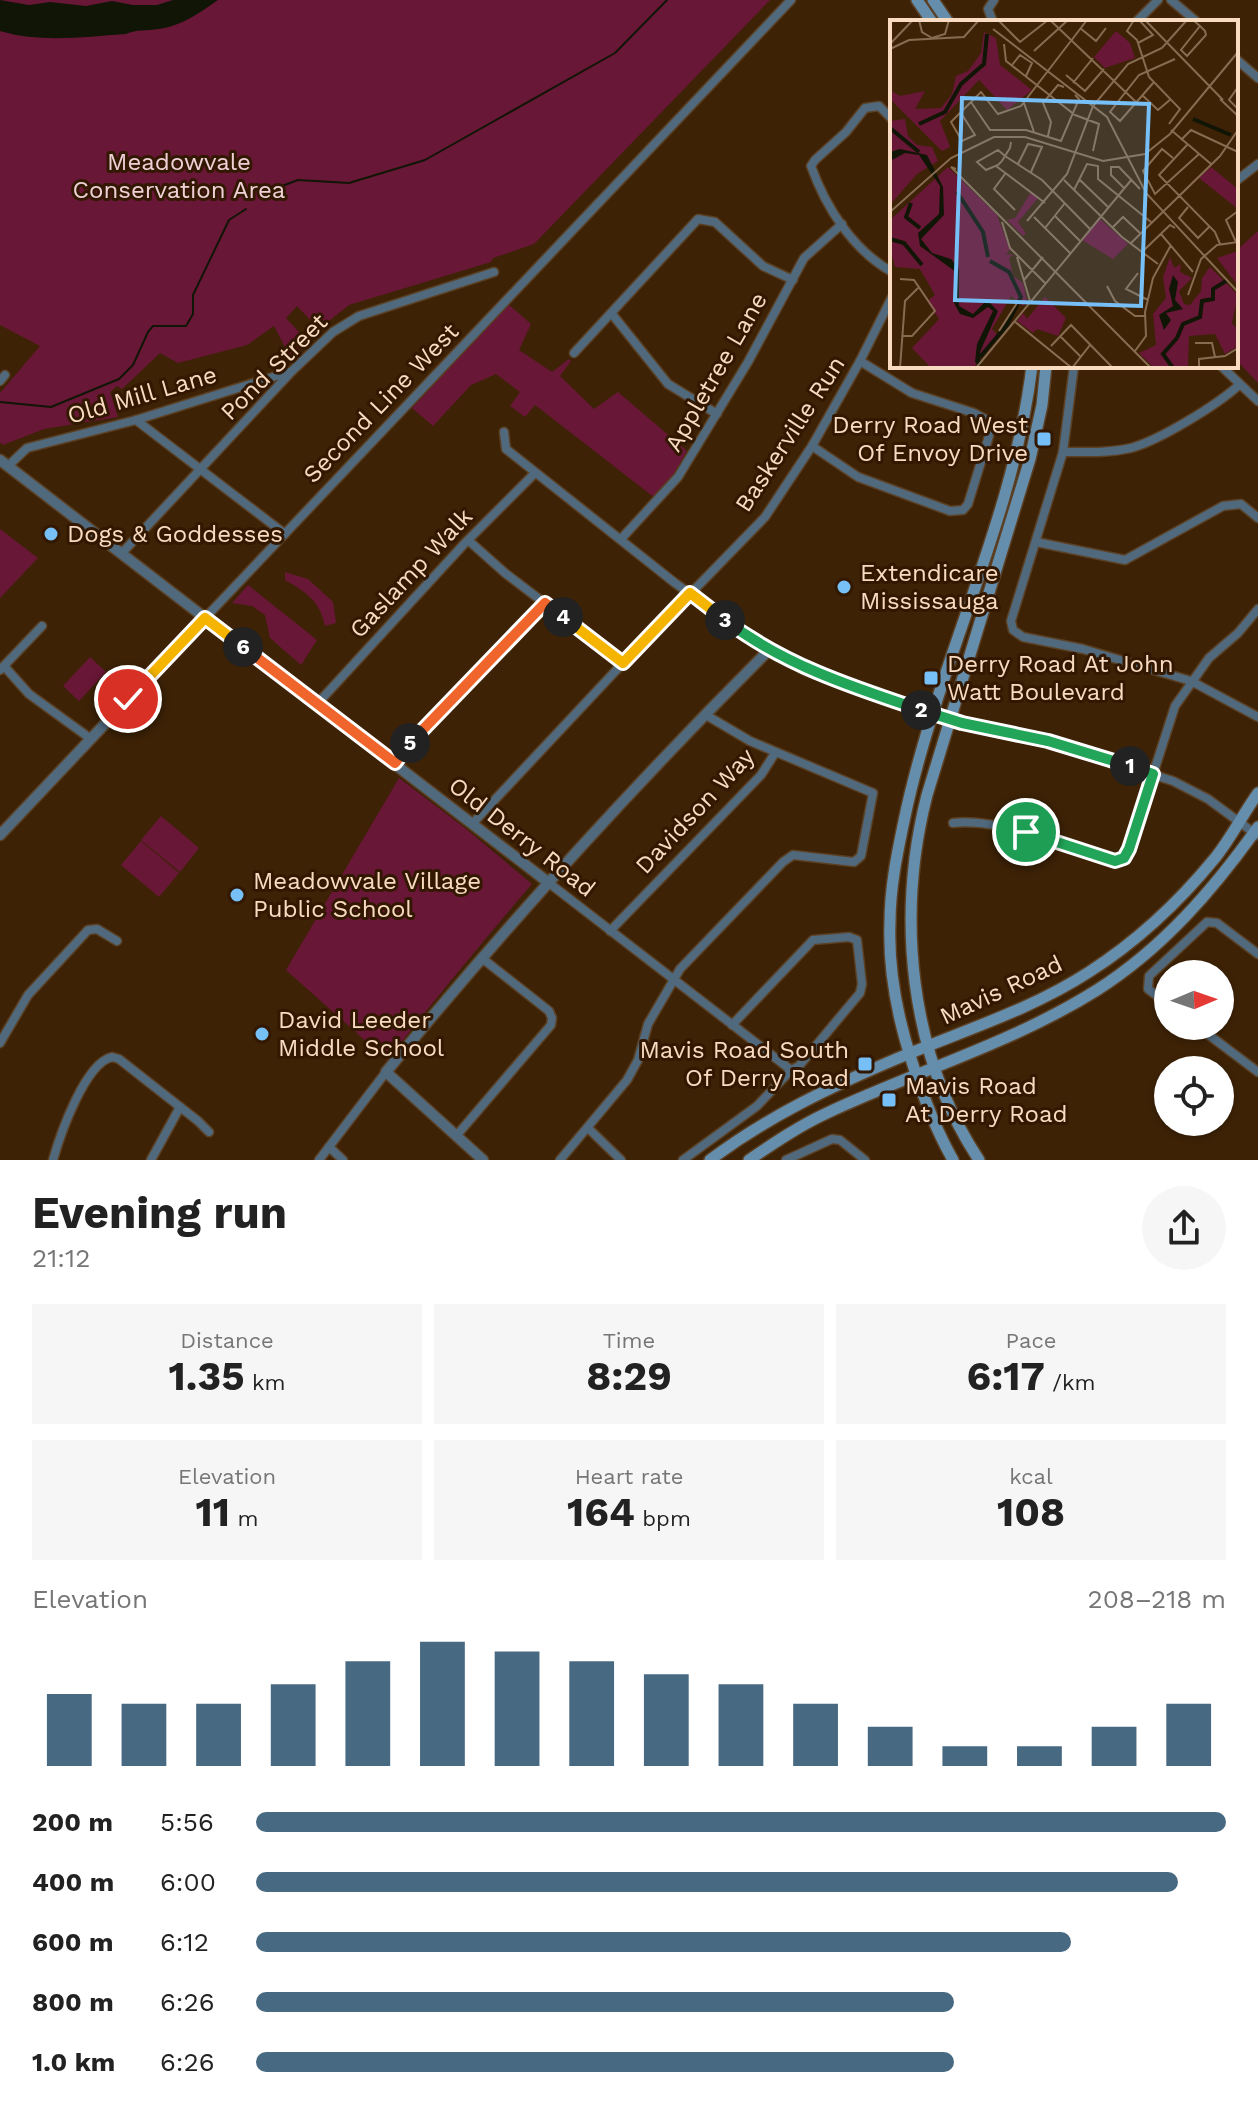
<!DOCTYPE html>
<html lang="en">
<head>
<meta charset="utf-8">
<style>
	:root { --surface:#fff; --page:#f6f6f6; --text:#222; --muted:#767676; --accent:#486982 }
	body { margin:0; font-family:"Work Sans",sans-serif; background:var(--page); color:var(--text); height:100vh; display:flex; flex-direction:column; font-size:30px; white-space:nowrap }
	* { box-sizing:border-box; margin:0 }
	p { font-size:26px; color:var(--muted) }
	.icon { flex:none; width:44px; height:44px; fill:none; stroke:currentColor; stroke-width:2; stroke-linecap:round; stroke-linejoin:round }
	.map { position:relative; height:1160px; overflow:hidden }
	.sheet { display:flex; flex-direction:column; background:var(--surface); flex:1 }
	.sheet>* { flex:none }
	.needle { width:52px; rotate:88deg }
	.fabs { position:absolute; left:1154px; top:960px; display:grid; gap:16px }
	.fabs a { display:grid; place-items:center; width:80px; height:80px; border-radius:50%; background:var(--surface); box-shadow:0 2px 6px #0004; font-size:40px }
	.pin { position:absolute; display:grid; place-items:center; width:68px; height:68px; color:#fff; margin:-34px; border:4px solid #fff; border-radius:50%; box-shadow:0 2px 8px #0007 }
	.km { position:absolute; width:40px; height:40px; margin:-20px; border-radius:50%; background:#222; color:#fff; font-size:22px; line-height:40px; text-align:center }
	.round { display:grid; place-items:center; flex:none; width:84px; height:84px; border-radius:42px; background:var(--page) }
	.overview { display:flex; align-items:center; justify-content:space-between; height:136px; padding:0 32px }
	h1 { font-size:44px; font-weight:700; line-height:60px }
	.figures { display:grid; grid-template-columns:repeat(3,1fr); gap:12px; height:136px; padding:8px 32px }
	.figures div { display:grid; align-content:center; border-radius:0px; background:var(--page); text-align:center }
	.figures b { font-size:40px; font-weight:700 }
	.figures small { font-size:22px; font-weight:400 }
	.figures p { font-size:22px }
	.chart { height:224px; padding:16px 32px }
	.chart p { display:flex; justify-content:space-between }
	.chart svg { width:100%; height:144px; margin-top:8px; stroke:var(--accent); stroke-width:6 }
	ul { padding:0 32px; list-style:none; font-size:26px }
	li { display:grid; grid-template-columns:128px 96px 1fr; align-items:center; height:60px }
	li i { height:20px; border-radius:10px; background:var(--accent) }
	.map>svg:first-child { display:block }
	.green { fill:#691736 }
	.water { fill:#111506 }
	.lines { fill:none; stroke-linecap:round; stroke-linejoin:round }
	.stream { stroke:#111506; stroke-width:2 }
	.minor-casing { stroke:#5b4024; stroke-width:11 }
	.tertiary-casing { stroke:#5b4024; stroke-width:13 }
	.secondary-casing { stroke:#5b4024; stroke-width:14 }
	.minor { stroke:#50697d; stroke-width:8 }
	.tertiary { stroke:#50697d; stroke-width:10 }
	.secondary { stroke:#658dac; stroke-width:11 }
	.split-1-casing { stroke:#fff; stroke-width:16 }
	.split-2-casing { stroke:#fff; stroke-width:16 }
	.split-3-casing { stroke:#fff; stroke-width:16 }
	.split-4-casing { stroke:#fff; stroke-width:16 }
	.split-5-casing { stroke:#fff; stroke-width:16 }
	.split-6-casing { stroke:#fff; stroke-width:16 }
	.split-7-casing { stroke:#fff; stroke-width:16 }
	.split-1 { stroke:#22a559; stroke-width:10 }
	.split-2 { stroke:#22a559; stroke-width:10 }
	.split-3 { stroke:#22a559; stroke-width:10 }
	.split-4 { stroke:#f5b400; stroke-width:10 }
	.split-5 { stroke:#f0652b; stroke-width:10 }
	.split-6 { stroke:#f0652b; stroke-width:10 }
	.split-7 { stroke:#f5b400; stroke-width:10 }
	.poi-dot { fill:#76c0f7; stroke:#321800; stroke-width:3 }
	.labels { text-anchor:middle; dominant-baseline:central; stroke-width:6; stroke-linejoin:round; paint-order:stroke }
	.park-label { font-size:24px; fill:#efd0d7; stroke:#321800 }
	.street-label { font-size:24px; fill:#f9dbc1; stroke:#321800 }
	.poi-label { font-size:24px; fill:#f9dbc1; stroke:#321800; text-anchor:start }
	.inset-river { fill:none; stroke:#111506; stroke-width:4 }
	.inset-road { fill:none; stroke:#886c51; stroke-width:2 }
	.view { fill:#76c0f7; fill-opacity:0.15; stroke:#76c0f7; stroke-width:4 }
	.inset-edge { fill:none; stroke:#f9dbc1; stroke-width:4 }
</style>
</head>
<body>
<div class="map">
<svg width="1258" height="1160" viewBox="0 0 1258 1160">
	<rect width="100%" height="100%" fill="#3d2206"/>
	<g class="green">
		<path d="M 0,0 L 770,0 L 534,244 L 493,258 L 491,262 L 349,305 L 319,329 L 297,306 L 286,318 L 307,341 L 290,357 L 274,326 L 247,345 L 178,363 L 160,353 L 122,389 L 117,386 L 110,392 L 118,417 L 44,429 L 3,445 L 0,442 L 0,393 L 40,346 L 0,325 Z"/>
		<path d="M 1258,231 L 1258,383 L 1236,360 L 1236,251 Z"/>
		<path d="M 508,304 L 531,324 L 519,350 L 552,372 L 569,359 L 571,361 L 560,376 L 594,409 L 618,392 L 687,451 L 670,480 L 655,498 L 535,405 L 525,417 L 510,406 L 520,392 L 496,374 L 471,385 L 433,426 L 412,408 Z"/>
		<path d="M 0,529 L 38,558 L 0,598 Z"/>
		<path d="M 285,572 L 308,579 L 333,602 L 336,623 L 325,626 C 320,601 306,592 285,580 Z"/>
		<path d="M 248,585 L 317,640 L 301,665 L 270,638 L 265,615 L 252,606 L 232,603 Z"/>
		<path d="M 90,657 L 106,672 L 79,701 L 63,686 Z"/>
		<path d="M 399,778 L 465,828 L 532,884 C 482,942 434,1001 387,1060 L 286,970 Z"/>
		<path d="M 161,816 L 199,848 L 180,872 L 141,840 Z"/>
		<path d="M 141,841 L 179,873 L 159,897 L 121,865 Z"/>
	</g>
	<path class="water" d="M 0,0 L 29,5 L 50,2 L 86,6 L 112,1 L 133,5 L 157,5 L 173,0 L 218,0 C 200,13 181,26 159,29 C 148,31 136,29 126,34 C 84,37 40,43 0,31 Z"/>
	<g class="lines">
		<g class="stream">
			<path d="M 271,193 L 282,186 L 298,180 L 349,183 L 425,160 L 615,53 L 667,0"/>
			<path d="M 0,402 L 51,407 L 119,379 L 133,365 L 148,332 L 153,326 L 186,326 L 193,314 L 193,295 L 229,220 L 246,209"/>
		</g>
		<g class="minor-casing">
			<g id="minor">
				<path d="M 1171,0 L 1197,22"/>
				<path d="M 993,22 L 988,9 L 994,0"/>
				<path d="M 1136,22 L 1158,0"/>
				<path d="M 1236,59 L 1258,78"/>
				<path d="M 892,119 L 879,106 L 865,108 L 846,132 L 815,160 L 811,166 C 826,208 853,250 892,272"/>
				<path d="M 1236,181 L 1258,164"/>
				<path d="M 612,314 L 668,384 L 717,414"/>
				<path d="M 574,353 L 698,219 L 715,222 L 763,266 L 793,280"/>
				<path d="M 1074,366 L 1063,452 L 1011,621 L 1013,630 L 1023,637 L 1083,649 L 1191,681 L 1258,717"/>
				<path d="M 1221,366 L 1258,401"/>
				<path d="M 0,381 L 5,375"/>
				<path d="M 136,420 L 285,534"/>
				<path d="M 504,432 L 506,449 L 675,583 L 769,650"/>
				<path d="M 812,446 L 858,477 L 950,511 L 963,510 L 968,504 L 989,436 L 987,420 L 974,413 L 912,393 L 860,361"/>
				<path d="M 1063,452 C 1086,452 1109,453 1131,448 C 1160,440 1217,405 1239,385"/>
				<path d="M 8,466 L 27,448 L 136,420 L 289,372"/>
				<path d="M 621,539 L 678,477 L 748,362 L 804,258 L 842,224"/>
				<path d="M 468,540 L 505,573 L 623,663"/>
				<path d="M 1036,542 L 1125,560 L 1223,506 L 1241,504 L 1258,518"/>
				<path d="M 122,553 L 292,371 L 333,332 L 359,316 L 494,272"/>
				<path d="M 205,618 L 791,0"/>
				<path d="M 4,666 L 29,694 L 91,739"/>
				<path d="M 0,670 L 42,626"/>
				<path d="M 318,703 L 465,543 L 535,473"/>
				<path d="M 932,714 L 1048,741 L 1173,781 L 1208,799 L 1257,835"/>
				<path d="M 395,763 L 410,744 L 545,603"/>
				<path d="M 953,823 C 993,817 1077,846 1115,861 L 1124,858 L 1129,849 L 1175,706 L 1209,658 L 1238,633 L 1258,609"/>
				<path d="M 472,824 L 623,663 L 765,517 L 812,446 L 860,361 L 892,297"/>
				<path d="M 549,883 L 791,1070"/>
				<path d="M 610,931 L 761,775 L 775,753"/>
				<path d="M 1168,1004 L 1148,989 L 1149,976 L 1207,922 L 1217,923 L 1258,954"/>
				<path d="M 1197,1026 L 1258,1072"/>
				<path d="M 0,1043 L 28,995 L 88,930 L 97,929 L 117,941"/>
				<path d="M 588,1128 L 621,1160"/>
				<path d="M 457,1135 L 551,1025 L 552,1018 L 549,1011 L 483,959"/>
				<path d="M 329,1147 L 343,1160"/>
				<path d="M 53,1160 C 60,1135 85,1063 112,1057 L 119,1059 L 198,1121 L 209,1132"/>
				<path d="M 151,1160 L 180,1107"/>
				<path d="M 319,1160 L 386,1072"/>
				<path d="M 560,1160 L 627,1080 L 638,1060 L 648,1024 L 680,969 L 783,862 L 793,855 L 854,862 L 861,856 L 873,793 L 750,741 L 706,715"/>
				<path d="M 683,1160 L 757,1106 L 791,1070 L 799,1066 L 860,993 L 862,984 L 857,940 L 849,937 L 813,940 L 732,1025"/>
				<path d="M 786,1160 L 832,1139 L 840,1140 L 865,1160"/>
			</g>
		</g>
		<g class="tertiary-casing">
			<g id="tertiary">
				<path d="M 0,460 L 549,883"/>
				<path d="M 0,835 L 205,618"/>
				<path d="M 483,1160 L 386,1072 C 506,926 635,784 769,650 L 806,670 L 932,714"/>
			</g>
		</g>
		<g class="secondary-casing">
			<g id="secondary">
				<path d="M 917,0 L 932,22"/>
				<path d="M 933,0 L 948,22"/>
				<path d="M 710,1160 C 767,1117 830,1087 896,1059 C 961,1031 1029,1011 1089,972 C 1136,942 1179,902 1215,858 C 1231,838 1243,814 1258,793"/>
				<path d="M 749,1160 C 774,1143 799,1126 827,1113 C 916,1071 1013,1043 1097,990 C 1163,948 1213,890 1258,827"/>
				<path d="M 953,1160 C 936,1130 924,1099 913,1065 C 898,1020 888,971 890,922 C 890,888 897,854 904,821 C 936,666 1013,523 1032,366"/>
				<path d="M 979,1160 C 909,1054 896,916 927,795 L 1030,459 L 1042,405 L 1046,366"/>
			</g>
		</g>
		<use href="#minor" class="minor"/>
		<use href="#tertiary" class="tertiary"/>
		<use href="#secondary" class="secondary"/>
	</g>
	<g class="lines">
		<g class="split-1-casing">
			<path id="split-1" d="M 1026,832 L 1115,861 L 1124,858 L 1129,849 L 1153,774 L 1130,766"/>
		</g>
		<g class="split-2-casing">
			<path id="split-2" d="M 921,710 L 962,723 L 1048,741 L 1130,766"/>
		</g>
		<g class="split-3-casing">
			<path id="split-3" d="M 725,620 C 784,665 852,687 921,710"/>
		</g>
		<g class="split-4-casing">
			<path id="split-4" d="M 563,617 L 623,663 L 690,593 L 725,620"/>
		</g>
		<g class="split-5-casing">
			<path id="split-5" d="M 410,743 L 545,603 L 563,617"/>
		</g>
		<g class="split-6-casing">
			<path id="split-6" d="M 243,647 L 395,763 L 410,743"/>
		</g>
		<g class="split-7-casing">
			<path id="split-7" d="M 128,699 L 205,618 L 243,647"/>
		</g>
		<use href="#split-1" class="split-1"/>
		<use href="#split-2" class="split-2"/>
		<use href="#split-3" class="split-3"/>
		<use href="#split-4" class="split-4"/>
		<use href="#split-5" class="split-5"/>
		<use href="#split-6" class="split-6"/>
		<use href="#split-7" class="split-7"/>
	</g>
	<g class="poi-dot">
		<rect x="1036" y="431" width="16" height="16" rx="4"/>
		<circle cx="51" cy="534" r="8"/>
		<circle cx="844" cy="587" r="8"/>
		<rect x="923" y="670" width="16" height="16" rx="4"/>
		<circle cx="237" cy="895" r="8"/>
		<circle cx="262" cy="1034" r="8"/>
		<rect x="857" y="1056" width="16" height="16" rx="4"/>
		<rect x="881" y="1092" width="16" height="16" rx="4"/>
	</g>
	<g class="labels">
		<g class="park-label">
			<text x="179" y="162">Meadowvale<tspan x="179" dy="28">Conservation Area</tspan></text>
		</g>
		<g class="street-label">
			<text transform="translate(274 367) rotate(-45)">Pond Street</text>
			<text transform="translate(716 372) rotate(-60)">Appletree Lane</text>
			<text transform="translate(142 395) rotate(-16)">Old Mill Lane</text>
			<text transform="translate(381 403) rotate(-46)">Second Line West</text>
			<text transform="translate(790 434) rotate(-57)">Baskerville Run</text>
			<text transform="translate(411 573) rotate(-47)">Gaslamp Walk</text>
			<text transform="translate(695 811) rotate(-47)">Davidson Way</text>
			<text transform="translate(522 837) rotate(38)">Old Derry Road</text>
			<text transform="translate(1001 990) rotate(-25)">Mavis Road</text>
		</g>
		<g class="poi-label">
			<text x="1028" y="425" text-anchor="end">Derry Road West<tspan x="1028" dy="28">Of Envoy Drive</tspan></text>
			<text x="67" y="534">Dogs &amp; Goddesses</text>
			<text x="860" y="573">Extendicare<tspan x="860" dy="28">Mississauga</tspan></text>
			<text x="947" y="664">Derry Road At John<tspan x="947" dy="28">Watt Boulevard</tspan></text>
			<text x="253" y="881">Meadowvale Village<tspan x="253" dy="28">Public School</tspan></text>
			<text x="278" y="1020">David Leeder<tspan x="278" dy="28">Middle School</tspan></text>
			<text x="849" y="1050" text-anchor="end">Mavis Road South<tspan x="849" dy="28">Of Derry Road</tspan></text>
			<text x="905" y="1086">Mavis Road<tspan x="905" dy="28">At Derry Road</tspan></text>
		</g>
	</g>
	<g transform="translate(890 20)">
		<rect width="348" height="348" fill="#3d2206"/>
		<path d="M 226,11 L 240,23 L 245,38 L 215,48 L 204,37 ZM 94,12 L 106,18 L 110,45 L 142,70 L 117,90 L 89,60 L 50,101 L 60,127 L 52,131 L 1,80 L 0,70 L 10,76 L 35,71 L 25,89 L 51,88 L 62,74 L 66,56 L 78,51 L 91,33 ZM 15,99 L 18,116 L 27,125 L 42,127 L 48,141 L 27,154 L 0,185 L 0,101 ZM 58,147 L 107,195 L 120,230 L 116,234 L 124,235 L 119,238 L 123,256 L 133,263 L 137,282 L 133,286 L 121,276 L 102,309 L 109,316 L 83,348 L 41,348 L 22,328 L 49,299 L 37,281 L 45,275 L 30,249 L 5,247 L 0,228 L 0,200 ZM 321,147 L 348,169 L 348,189 L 309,158 ZM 141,172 L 149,177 L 128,202 L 136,213 L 133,216 L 117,200 L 125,198 ZM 210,199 L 238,224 L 223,239 L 192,220 ZM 348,231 L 348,266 L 327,238 ZM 280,237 L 284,248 L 291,244 L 290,252 L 302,258 L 289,271 L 294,284 L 300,285 L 311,271 L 312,258 L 320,247 L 348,275 L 342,303 L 348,310 L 348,326 L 335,334 L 325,314 L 299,316 L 298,348 L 264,348 L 249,333 L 266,325 L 263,294 L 276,278 L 273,257 ZM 155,277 L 176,298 L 168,316 L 147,309 L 143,313 L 127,301 L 133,293 L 137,299 Z" fill="#691736"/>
		<path d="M 10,129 L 37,135 L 53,167 L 54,195 L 31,219 L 42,233 L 61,239 L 69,249 L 69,286 L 83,294 L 97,280 L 108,291 L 90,332 L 91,348 L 85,342 L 87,324 L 103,291 L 98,287 L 83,298 L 70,294 L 64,283 L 66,252 L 30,226 L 28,213 L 49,194 L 50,166 L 29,135 L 15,133 L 0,141 L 0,132 ZM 283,255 L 288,262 L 285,280 L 293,289 L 276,293 L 281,300 L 274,310 L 269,295 L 283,286 L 279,269 Z" fill="#111506"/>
		<path class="inset-river" d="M 303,99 L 341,115M 29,104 L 55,92 L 71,64 L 94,44 L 97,14M 0,108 L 29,132M 67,172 L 93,212 L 98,237M 21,183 L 16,197 L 30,208M 0,219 L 14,223 L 32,245M 287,318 L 293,304 L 310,297 L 312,281 L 323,279 L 323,269 L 336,261M 90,337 L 117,305 L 131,277 L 119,252 L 100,241M 283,348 L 273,334 L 287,318"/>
		<path class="inset-road" d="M 29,0 L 32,12 L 42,18 L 55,14 L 59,0M 108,0 L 130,22 L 158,0M 160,0 L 246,82M 244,0 L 237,11 L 247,20 L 259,57 L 290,89 L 279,104M 255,0 L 333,80M 303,0 L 310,6 L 315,11 L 316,15 L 297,36 L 291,30 L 310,6M 190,8 L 206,21 L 216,8M 103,9 L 217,97 L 256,173 L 348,272M 248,23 L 263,15 L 249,0M 0,24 L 23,0M 114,24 L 116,41 L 185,95 L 209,104 L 203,131M 0,29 L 19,20 L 74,17 L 89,0M 144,31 L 178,0M 122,45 L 130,35 L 142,43 L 136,56M 176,55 L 195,71 L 214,49M 264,62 L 230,101 L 220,92 L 249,55 L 285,39M 183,63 L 203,38M 348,67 L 339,80 L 348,89M 252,75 L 268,90 L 281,79M 330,79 L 348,96M 81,82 L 100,110 L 136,110 L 171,121 L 189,79 L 185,75M 134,83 L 144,112M 71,93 L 85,115 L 72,121 L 61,102 L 91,72 L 108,94 L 131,86 L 197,0M 281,110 L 321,144M 158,116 L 161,102 L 153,83 L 168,65 L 174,67M 291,120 L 301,110 L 348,132M 121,122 L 120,128 L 115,136 L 112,141 L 108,145 L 96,150 L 87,142 L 108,130 L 115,136 L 152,160 L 200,209M 297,125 L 269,155 L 325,212 L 330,224M 283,138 L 272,129 L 253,151 L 265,174 L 309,134M 128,144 L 138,124 L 152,127 L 141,152M 106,146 L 155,183M 66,149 L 61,147 L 261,348M 115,154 L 104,169 L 125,190M 174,160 L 232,217 L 268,244M 190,160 L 218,187M 234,168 L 221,155 L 221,147 L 229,147 L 250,169M 184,170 L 197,144 L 208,146 L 208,159 L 261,202M 298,187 L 289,198 L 308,218 L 319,207M 0,192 L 61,138 L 104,117 L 135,117 L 213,141 L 255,134 L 280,114 L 348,32M 165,196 L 190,221M 144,197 L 180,233M 137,201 L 177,154 L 203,86 L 238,44 L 272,28 L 297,0M 112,202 L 120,228 L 155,263M 155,208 L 175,183M 222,208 L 233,197 L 250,213M 271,214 L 303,252M 346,222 L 336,200 L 348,191M 240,224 L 330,136 L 348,110M 251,233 L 280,205 L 285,208M 127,237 L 140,281M 248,253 L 236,269 L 258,280M 10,259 L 24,260 L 45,291 L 22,316 L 12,316M 134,260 L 153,237M 217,266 L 225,281 L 245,296 L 255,296M 298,275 L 311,239 L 327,225 L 348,222M 124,301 L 182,348 L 200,325M 109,311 L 127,283M 170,316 L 191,337M 305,323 L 322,323 L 325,337M 161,326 L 181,305 L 223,348M 245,331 L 256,316 L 255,292 L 263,258 L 281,225M 10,348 L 15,281 L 28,268M 86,348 L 242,159M 309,348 L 309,339 L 335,336 L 348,328"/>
		<path class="view" d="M 72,78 L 259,84 L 251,286 L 65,280 Z"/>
		<rect width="348" height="348" class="inset-edge"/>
	</g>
</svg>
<div class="fabs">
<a><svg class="needle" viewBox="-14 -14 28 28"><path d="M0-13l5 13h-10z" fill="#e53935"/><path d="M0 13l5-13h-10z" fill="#767676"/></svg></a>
<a><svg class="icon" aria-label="locate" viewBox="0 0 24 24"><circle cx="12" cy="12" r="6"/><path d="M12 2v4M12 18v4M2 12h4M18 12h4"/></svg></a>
</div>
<div class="pin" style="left:1026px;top:832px;background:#1e9e55"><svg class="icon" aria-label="arrive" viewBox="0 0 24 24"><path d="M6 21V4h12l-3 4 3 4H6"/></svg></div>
<div class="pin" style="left:128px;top:699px;background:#d93025"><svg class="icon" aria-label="check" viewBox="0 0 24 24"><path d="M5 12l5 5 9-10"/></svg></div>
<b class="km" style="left:1130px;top:766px">1</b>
<b class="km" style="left:921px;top:710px">2</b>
<b class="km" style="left:725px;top:620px">3</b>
<b class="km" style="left:563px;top:617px">4</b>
<b class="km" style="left:410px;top:743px">5</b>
<b class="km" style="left:243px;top:647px">6</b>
</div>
<section class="sheet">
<div class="overview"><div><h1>Evening run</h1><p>21:12</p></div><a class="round"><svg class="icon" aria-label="share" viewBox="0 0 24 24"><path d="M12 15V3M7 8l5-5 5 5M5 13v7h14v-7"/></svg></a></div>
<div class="figures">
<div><p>Distance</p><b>1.35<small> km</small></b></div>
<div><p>Time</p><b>8:29</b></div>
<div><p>Pace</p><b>6:17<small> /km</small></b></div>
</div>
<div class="figures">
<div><p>Elevation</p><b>11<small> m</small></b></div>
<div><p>Heart rate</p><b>164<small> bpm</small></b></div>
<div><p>kcal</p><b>108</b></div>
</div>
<div class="chart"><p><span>Elevation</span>208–218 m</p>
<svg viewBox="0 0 160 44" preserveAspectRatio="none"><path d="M5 44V22M15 44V25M25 44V25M35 44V19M45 44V12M55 44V6M65 44V9M75 44V12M85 44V16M95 44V19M105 44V25M115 44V32M125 44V38M135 44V38M145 44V32M155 44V25"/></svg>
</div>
<ul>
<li><b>200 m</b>5:56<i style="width:100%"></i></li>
<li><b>400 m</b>6:00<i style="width:95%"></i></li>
<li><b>600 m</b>6:12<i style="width:84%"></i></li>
<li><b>800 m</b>6:26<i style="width:72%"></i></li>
<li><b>1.0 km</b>6:26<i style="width:72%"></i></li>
</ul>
</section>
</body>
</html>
